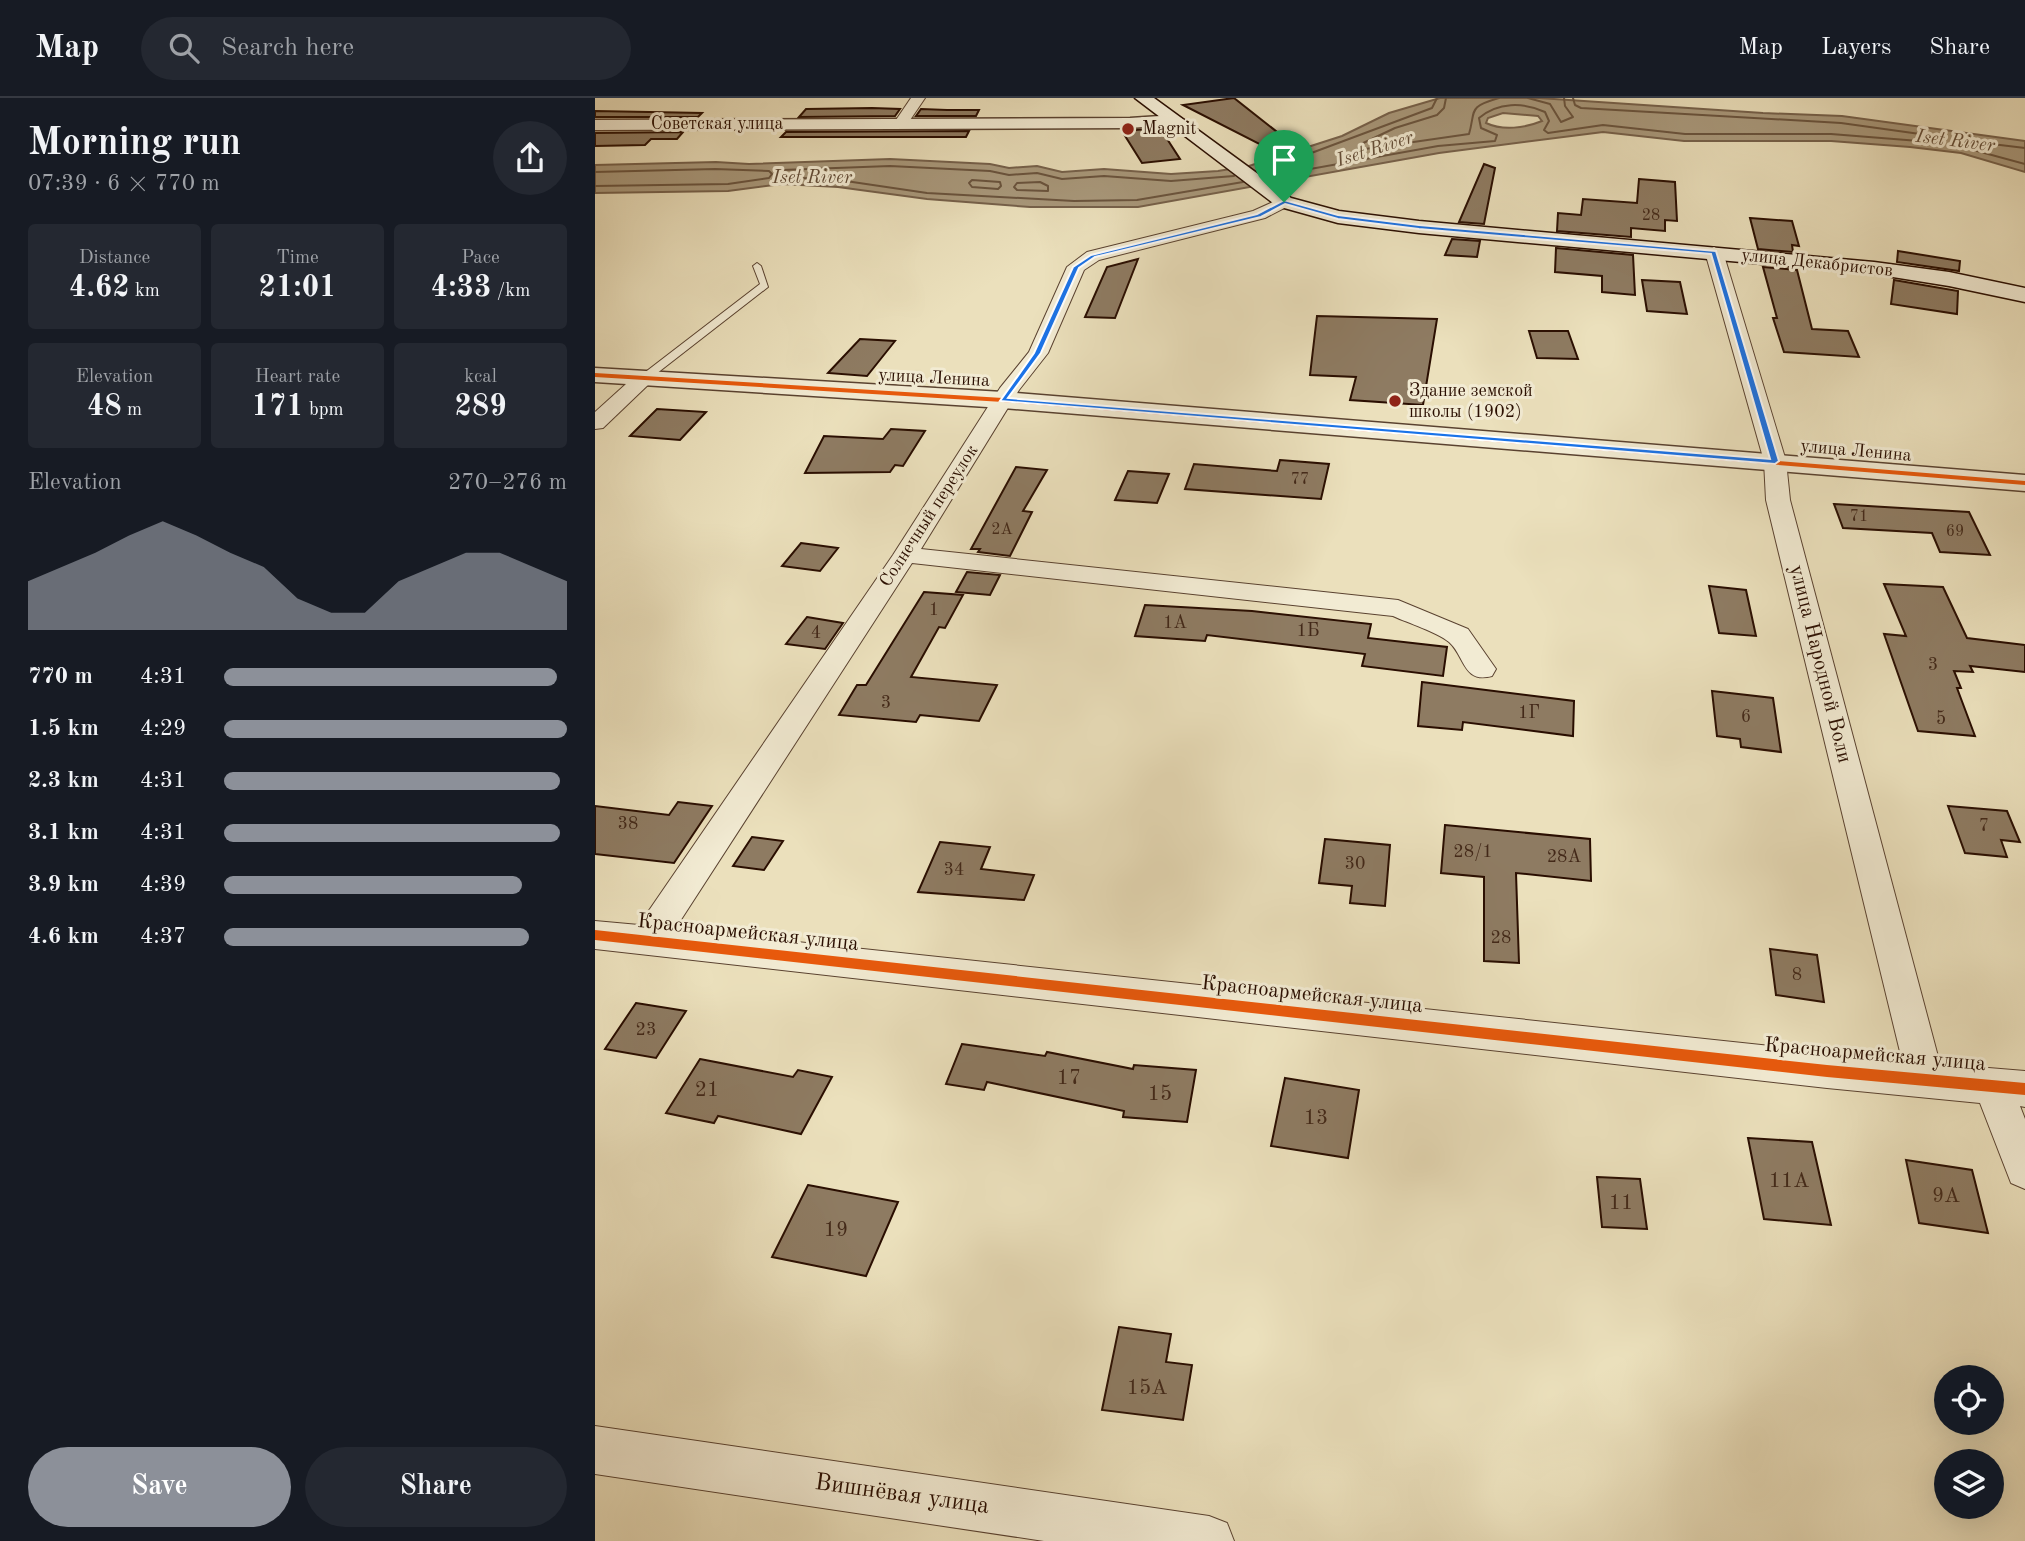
<!DOCTYPE html>
<html lang="en">
<head>
<meta charset="utf-8">
<style>
	:root { --surface:#171b24; --page:#242831; --text:#f1f3f6; --muted:#9ea1a6; --line:#363941; --accent:#8c9099 }
	body { margin:0; font-family:"Old Standard TT",serif; background:var(--page); color:var(--text); height:100vh; display:flex; flex-direction:column; font-size:26px; white-space:nowrap }
	* { box-sizing:border-box; margin:0 }
	p { font-size:23px; color:var(--muted) }
	.icon { flex:none; width:38px; height:38px; fill:none; stroke:currentColor; stroke-width:2; stroke-linecap:round; stroke-linejoin:round }
	.map { position:relative; flex:1; overflow:hidden }
	.sheet { display:flex; flex-direction:column; background:var(--surface); width:595px }
	.sheet>* { flex:none }
	.tools { position:absolute; left:1339px; top:1267px; display:grid; gap:14px }
	.tools a { display:grid; place-items:center; width:70px; height:70px; border-radius:50%; background:var(--surface); box-shadow:0 7px 28px #0002; font-size:35px }
	.pin { position:absolute; display:grid; place-items:center; width:60px; height:60px; color:#fff; margin:-72px -30px; border-radius:50% 50% 50% 0; rotate:-45deg; box-shadow:0 0 7px #0007 }
	.pin .icon { rotate:45deg }
	.round { display:grid; place-items:center; flex:none; width:74px; height:74px; border-radius:37px; background:var(--page) }
	.summary { display:flex; align-items:center; justify-content:space-between; height:119px; padding:0 28px }
	h1 { font-size:38px; font-weight:600; line-height:52px }
	.metrics { display:grid; grid-template-columns:repeat(3,1fr); gap:10px; height:119px; padding:7px 28px }
	.metrics div { display:grid; align-content:center; border-radius:7px; background:var(--page); text-align:center }
	.metrics b { font-size:30px; font-weight:600 }
	.metrics small { font-size:19px; font-weight:400 }
	.metrics p { font-size:19px }
	.chart { height:196px; padding:14px 28px }
	.chart p { display:flex; justify-content:space-between }
	.chart svg { width:100%; height:126px; margin-top:7px; fill:var(--accent); opacity:.7 }
	.action { display:flex; gap:14px; margin-top:auto; padding:14px 28px }
	.action a { flex:1; height:80px; border-radius:42px; background:var(--accent); color:#fff; font-size:28px; font-weight:600; line-height:80px; text-align:center }
	.action a+a { background:var(--page); color:var(--text) }
	ul { padding:0 28px; list-style:none; font-size:23px }
	li { display:grid; grid-template-columns:112px 84px 1fr; align-items:center; height:52px }
	li i { height:18px; border-radius:9px; background:var(--accent) }
	header { display:flex; align-items:center; gap:42px; box-sizing:border-box; height:98px; padding:0 35px; background:var(--surface); border-bottom:2px solid var(--line) }
	header strong { font-size:33px }
	nav { display:flex; gap:38px; margin-inline-start:auto; font-size:24px }
	.search { width:490px; height:63px; background:var(--page); display:flex; align-items:center; gap:18px; box-sizing:border-box; padding:0 24px; border-radius:38px; color:var(--muted); font-size:26px }
	main { display:flex; flex:1; min-height:0 }
	.map>svg:first-child { display:block }
	.water { fill:#a9997c; stroke:#76614b; stroke-width:2; fill-rule:evenodd }
	.lines { fill:none; stroke-linecap:round; stroke-linejoin:round }
	.shore { stroke:#6a543e; stroke-width:2 }
	.building { fill:#8e7b62; stroke:#2a0e01; stroke-width:2 }
	.service-casing { stroke:#5a4230; stroke-width:2 }
	.minor-casing { stroke:#5a4230; stroke-width:2 }
	.tertiary-casing { stroke:#5a4230; stroke-width:3 }
	.secondary-casing { stroke:#2a0e01; stroke-width:3 }
	.service { fill:#f2ebd3; fill-rule:evenodd }
	.minor { fill:#f2ebd3; fill-rule:evenodd }
	.tertiary { fill:#f2ebd3; fill-rule:evenodd }
	.secondary { fill:#f2ebd3; fill-rule:evenodd }
	.cycleway-casing { stroke:#f2ebd3; stroke-width:5 }
	.cycleway { fill:#e8590c; fill-rule:evenodd }
	.route { fill:#1a73e8; stroke:#fff; stroke-width:2; fill-rule:evenodd }
	.poi-dot { fill:#8f2418; stroke:#f2ebd3; stroke-width:2.5 }
	.labels { text-anchor:middle; dominant-baseline:central; stroke-width:6; stroke-linejoin:round; paint-order:stroke }
	.far-number-label { font-size:16px; fill:#432919 }
	.far-street-label { font-size:18px; fill:#2a0e01; stroke:#f2ebd3 }
	.far-poi-label { font-size:18px; fill:#2a0e01; stroke:#f2ebd3; text-anchor:start }
	.number-label { font-size:18px; fill:#432919 }
	.far-water-label { font-size:19px; font-style:italic; fill:#634d38; stroke:#f2ebd3 }
	.street-label { font-size:21px; fill:#2a0e01; stroke:#f2ebd3 }
	.near-number-label { font-size:21px; fill:#432919 }
	.near-street-label { font-size:24px; fill:#2a0e01; stroke:#f2ebd3 }
</style>
</head>
<body>
<header>
<strong>Map</strong>
<div class="search"><svg class="icon" aria-label="search" viewBox="0 0 24 24"><circle cx="10" cy="10" r="6"/><path d="M15 15l6 6"/></svg>Search here</div>
<nav><a>Map</a><a>Layers</a><a>Share</a></nav>
</header>
<main>
<section class="sheet">
<div class="summary"><div><h1>Morning run</h1><p>07:39 · 6 × 770 m</p></div><a class="round"><svg class="icon" aria-label="share" viewBox="0 0 24 24"><path d="M12 15V3M7 8l5-5 5 5M5 13v7h14v-7"/></svg></a></div>
<div class="metrics">
<div><p>Distance</p><b>4.62<small> km</small></b></div>
<div><p>Time</p><b>21:01</b></div>
<div><p>Pace</p><b>4:33<small> /km</small></b></div>
</div>
<div class="metrics">
<div><p>Elevation</p><b>48<small> m</small></b></div>
<div><p>Heart rate</p><b>171<small> bpm</small></b></div>
<div><p>kcal</p><b>289</b></div>
</div>
<div class="chart"><p><span>Elevation</span>270–276 m</p>
<svg viewBox="0 0 160 44" preserveAspectRatio="none"><path d="M0 44V27L10 22L20 17L30 11L40 6L50 11L60 17L70 22L80 33L90 38L100 38L110 27L120 22L130 17L140 17L150 22L160 27V44z"/></svg>
</div>
<ul>
<li><b>770 m</b>4:31<i style="width:97%"></i></li>
<li><b>1.5 km</b>4:29<i style="width:100%"></i></li>
<li><b>2.3 km</b>4:31<i style="width:98%"></i></li>
<li><b>3.1 km</b>4:31<i style="width:98%"></i></li>
<li><b>3.9 km</b>4:39<i style="width:87%"></i></li>
<li><b>4.6 km</b>4:37<i style="width:89%"></i></li>
</ul>
<div class="action"><a>Save</a><a>Share</a></div>
</section>
<div class="map">
<svg width="1430" height="1443" viewBox="0 0 1430 1443">
	<rect width="100%" height="100%" fill="#ebe0bc"/>
	<filter id="stains"><feTurbulence type="fractalNoise" baseFrequency=".00286" numOctaves="4"/><feColorMatrix values="0 0 0 0 .2 0 0 0 0 .09 0 0 0 0 .02 0 0 0 .5 -.17"/></filter>
	<radialGradient id="worn" r=".72"><stop offset=".6" stop-color="#630" stop-opacity="0"/><stop offset="1" stop-color="#630" stop-opacity=".3"/></radialGradient>
	<path class="water" d="M 845,0 L 944,0 L 1168,15 L 1247,18 L 1430,43 L 1430,74 L 1366,55 L 1315,49 L 1236,43 L 1089,43 L 1008,34 L 844,55 L 543,109 L 435,109 L 332,101 L 243,89 L 187,86 L 133,93 L 0,95 L 0,67 L 121,64 L 154,66 L 295,61 L 395,66 L 414,70 L 442,68 L 467,74 L 509,71 L 576,76 L 623,73 L 654,68 L 719,47 L 747,38 L 794,15 ZM 908,15 L 943,18 L 947,23 C 930,30 908,33 891,25 L 893,20 Z"/>
	<g class="lines">
		<g class="shore">
			<path d="M 851,0 L 849,10 L 842,17 L 800,30 L 764,47 L 763,52 L 874,36 C 881,12 872,9 904,0"/>
			<path d="M 933,0 L 955,6 L 966,24 L 978,19 L 970,8 L 969,0"/>
			<path d="M 1430,50 L 1372,43 L 1369,46 L 1371,50 L 1430,66"/>
			<path d="M 711,57 L 837,10 L 842,0"/>
			<path d="M 0,74 L 120,71 L 174,73 L 177,76 L 174,80 L 133,86 L 0,88"/>
			<path d="M 639,78 L 576,83 L 509,78 L 467,81 L 442,75 L 414,77 L 395,73 L 295,68 L 187,72 L 184,75 L 187,79 L 244,82 L 332,95 L 479,103 L 542,102 L 648,84"/>
			<path d="M 671,79 L 843,48 L 900,43 L 902,37 L 886,30 L 884,20 C 903,4 928,4 950,14 L 954,23 L 949,32 L 953,35 L 1008,27 L 1090,36 L 1236,36 L 1324,43 L 1328,40 L 1325,36 L 1246,25 L 986,10 L 980,7 L 978,0"/>
			<path d="M 377,82 L 405,84 L 406,88 L 403,91 L 377,89 L 374,85 Z"/>
			<path d="M 445,84 L 453,88 L 453,93 L 422,92 L 419,89 L 422,85 Z"/>
		</g>
	</g>
	<g class="building">
		<path d="M 639,0 L 710,56 L 704,66 L 588,7 Z"/>
		<path d="M 211,11 L 277,10 L 305,11 L 300,18 L 204,19 Z"/>
		<path d="M 326,11 L 352,12 L 384,12 L 381,18 L 321,18 Z"/>
		<path d="M 0,13 L 107,15 L 103,19 L 0,19 Z"/>
		<path d="M 565,30 L 585,61 L 547,65 L 527,33 Z"/>
		<path d="M 374,33 L 371,39 L 186,39 L 191,34 Z"/>
		<path d="M 88,34 L 82,41 L 56,41 L 50,47 L 0,48 L 0,35 Z"/>
		<path d="M 889,66 L 900,70 L 889,126 L 864,124 Z"/>
		<path d="M 1044,81 L 1080,84 L 1082,123 L 1070,122 L 1070,133 L 1036,130 L 1036,139 L 962,133 L 963,115 L 986,117 L 988,101 L 1042,105 Z"/>
		<path d="M 1155,120 L 1197,123 L 1204,148 L 1197,147 L 1198,154 L 1163,151 Z"/>
		<path d="M 857,141 L 885,143 L 882,159 L 850,157 Z"/>
		<path d="M 961,150 L 1038,157 L 1040,197 L 1007,194 L 1007,178 L 960,174 Z"/>
		<path d="M 1303,153 L 1365,163 L 1364,173 L 1302,164 Z"/>
		<path d="M 543,161 L 520,220 L 490,219 L 512,169 Z"/>
		<path d="M 1168,169 L 1202,172 L 1217,231 L 1253,233 L 1264,259 L 1189,254 L 1178,220 L 1182,220 Z"/>
		<path d="M 1047,182 L 1085,184 L 1092,216 L 1052,213 Z"/>
		<path d="M 1299,182 L 1363,193 L 1362,216 L 1296,206 Z"/>
		<path d="M 722,218 L 842,221 L 828,307 L 755,302 L 761,279 L 715,277 Z"/>
		<path d="M 934,233 L 973,233 L 983,261 L 942,260 Z"/>
		<path d="M 265,241 L 300,243 L 272,278 L 233,275 Z"/>
		<path d="M 62,311 L 111,314 L 85,342 L 35,338 Z"/>
		<path d="M 296,331 L 330,333 L 308,368 L 300,367 L 295,374 L 210,375 L 229,338 L 288,341 Z"/>
		<path d="M 685,362 L 734,366 L 726,401 L 590,391 L 599,366 L 682,373 Z"/>
		<path d="M 421,369 L 452,372 L 428,413 L 437,414 L 415,458 L 383,454 L 385,451 L 376,451 Z"/>
		<path d="M 533,373 L 574,376 L 562,405 L 520,402 Z"/>
		<path d="M 1239,406 L 1374,414 L 1395,457 L 1345,454 L 1337,435 L 1248,430 Z"/>
		<path d="M 206,445 L 243,450 L 225,473 L 187,468 Z"/>
		<path d="M 372,474 L 405,477 L 395,497 L 361,494 Z"/>
		<path d="M 1289,486 L 1348,489 L 1372,540 L 1430,547 L 1430,574 L 1375,568 L 1378,574 L 1359,573 L 1366,590 L 1362,590 L 1380,638 L 1323,633 L 1289,536 L 1311,538 Z"/>
		<path d="M 1114,488 L 1151,492 L 1161,538 L 1124,535 Z"/>
		<path d="M 329,494 L 368,497 L 350,530 L 344,529 L 316,579 L 402,587 L 384,623 L 325,617 L 321,624 L 244,617 L 262,587 L 271,587 Z"/>
		<path d="M 550,507 L 657,513 L 776,526 L 773,540 L 852,549 L 848,578 L 767,568 L 770,556 L 612,537 L 610,543 L 540,538 Z"/>
		<path d="M 212,519 L 248,525 L 230,551 L 191,546 Z"/>
		<path d="M 827,584 L 979,603 L 978,638 L 868,624 L 867,632 L 823,628 Z"/>
		<path d="M 1117,593 L 1178,600 L 1186,654 L 1146,649 L 1145,641 L 1122,638 Z"/>
		<path d="M 83,704 L 117,708 L 79,765 L 0,756 L 0,708 L 74,717 Z"/>
		<path d="M 1353,708 L 1412,713 L 1425,744 L 1406,742 L 1412,759 L 1370,755 Z"/>
		<path d="M 850,727 L 995,741 L 996,783 L 921,775 L 924,865 L 889,863 L 889,779 L 846,775 Z"/>
		<path d="M 157,739 L 188,743 L 169,772 L 138,768 Z"/>
		<path d="M 730,741 L 795,747 L 790,808 L 755,805 L 757,788 L 724,785 Z"/>
		<path d="M 345,744 L 395,749 L 386,771 L 439,777 L 429,802 L 323,794 Z"/>
		<path d="M 1175,851 L 1222,857 L 1229,904 L 1181,897 Z"/>
		<path d="M 41,905 L 91,913 L 61,960 L 10,951 Z"/>
		<path d="M 367,946 L 450,958 L 452,954 L 538,971 L 539,967 L 601,972 L 592,1024 L 528,1019 L 529,1013 L 392,984 L 389,992 L 351,986 Z"/>
		<path d="M 105,961 L 198,979 L 203,972 L 237,979 L 206,1036 L 123,1018 L 119,1025 L 71,1015 Z"/>
		<path d="M 690,980 L 764,992 L 753,1060 L 676,1048 Z"/>
		<path d="M 1153,1040 L 1217,1044 L 1236,1127 L 1169,1121 Z"/>
		<path d="M 1311,1062 L 1377,1072 L 1393,1135 L 1324,1125 Z"/>
		<path d="M 1002,1079 L 1045,1081 L 1052,1131 L 1007,1129 Z"/>
		<path d="M 213,1087 L 303,1104 L 271,1178 L 177,1159 Z"/>
		<path d="M 524,1229 L 576,1236 L 571,1264 L 597,1267 L 588,1322 L 507,1312 Z"/>
	</g>
	<g class="lines">
		<g class="service-casing">
			<path id="service" d="M 162,165 L 166,168 L 173,189 L 52,283 L 44,283 L 44,279 L 165,186 L 158,168 Z"/>
		</g>
		<g class="minor-casing">
			<g id="minor">
				<path d="M 316,0 L 330,0 L 311,28 L 301,28 L 299,25 Z"/>
				<path d="M 689,99 L 695,101 L 697,104 L 695,107 L 670,120 L 504,162 L 489,172 L 453,255 L 424,292 L 326,451 L 803,502 L 873,531 L 901,571 L 897,578 C 868,586 870,558 854,544 C 842,534 813,525 798,518 L 317,465 L 80,831 L 1307,962 L 1171,402 L 1169,363 L 1110,154 L 1119,149 L 1128,154 L 1191,363 L 1195,402 L 1345,966 L 1430,973 L 1430,1009 L 1425,1008 L 1430,1021 L 1430,1091 L 1416,1085 L 1385,1005 L 1232,990 L 0,851 L 0,823 L 44,827 L 298,457 L 405,290 L 434,254 L 472,169 L 492,154 L 658,113 Z"/>
				<path d="M 48,275 L 55,277 L 58,281 L 55,285 L 8,330 L 0,331 L 0,314 L 41,277 Z"/>
				<path d="M 0,1328 L 614,1418 L 632,1425 L 639,1443 L 449,1443 L 0,1376 Z"/>
			</g>
		</g>
		<g class="tertiary-casing">
			<g id="tertiary">
				<path d="M 580,17 L 589,22 L 586,26 L 535,30 L 0,32 L 0,22 L 535,20 Z"/>
				<path d="M 0,270 L 408,294 L 1430,377 L 1430,393 L 408,310 L 0,284 Z"/>
			</g>
		</g>
		<g class="secondary-casing">
			<path id="secondary" d="M 540,0 L 559,0 L 696,100 L 744,113 L 824,123 L 1279,164 L 1354,174 L 1430,190 L 1430,204 L 1354,188 L 1279,176 L 824,135 L 743,125 L 682,108 Z"/>
		</g>
		<use href="#service" class="service"/>
		<use href="#minor" class="minor"/>
		<use href="#tertiary" class="tertiary"/>
		<use href="#secondary" class="secondary"/>
		<g class="cycleway-casing">
			<g id="cycleway">
				<path d="M 0,275 L 408,300 L 1430,383 L 1430,387 L 408,304 L 0,279 Z"/>
				<path d="M 0,832 L 1232,967 L 1430,985 L 1430,997 L 1232,979 L 0,842 Z"/>
			</g>
		</g>
		<use href="#cycleway" class="cycleway"/>
	</g>
	<path class="route" d="M 689,102 L 743,117 L 824,127 L 1121,153 L 1184,363 L 1180,366 L 405,303 L 439,255 L 478,169 L 496,157 L 662,116 ZM 690,106 L 743,121 L 824,131 L 1116,156 L 1175,361 L 413,300 L 446,255 L 484,170 L 500,159 L 666,119 Z"/>
	<g class="poi-dot">
		<circle cx="533" cy="31" r="7"/>
		<circle cx="800" cy="303" r="7"/>
	</g>
	<g class="labels">
		<g class="far-number-label">
			<text x="1056" y="118">28</text>
			<text x="705" y="382">77</text>
			<text x="1264" y="419">71</text>
			<text x="407" y="432">2А</text>
			<text x="1360" y="434">69</text>
		</g>
		<g class="far-street-label">
			<text x="122" y="26">Советская улица</text>
			<text transform="translate(1222 165) rotate(6)">улица Декабристов</text>
			<text transform="translate(339 280) rotate(3)">улица Ленина</text>
			<text transform="translate(1261 353) rotate(5)">улица Ленина</text>
			<text transform="translate(334 418) rotate(-57)">Солнечный переулок</text>
		</g>
		<g class="far-poi-label">
			<text x="547" y="31">Magnit</text>
			<text x="814" y="293">Здание земской<tspan x="814" dy="21">школы (1902)</tspan></text>
		</g>
		<g class="number-label">
			<text x="339" y="512">1</text>
			<text x="580" y="525">1А</text>
			<text x="713" y="533">1Б</text>
			<text x="221" y="535">4</text>
			<text x="1338" y="567">3</text>
			<text x="291" y="605">3</text>
			<text x="934" y="615">1Г</text>
			<text x="1151" y="619">6</text>
			<text x="1346" y="621">5</text>
			<text x="33" y="726">38</text>
			<text x="1389" y="728">7</text>
			<text x="878" y="754">28/1</text>
			<text x="969" y="759">28А</text>
			<text x="760" y="766">30</text>
			<text x="359" y="772">34</text>
			<text x="906" y="840">28</text>
			<text x="1202" y="877">8</text>
			<text x="51" y="932">23</text>
		</g>
		<g class="far-water-label">
			<text transform="translate(1360 44) rotate(7)">Iset River</text>
			<text transform="translate(780 52) rotate(-18)">Iset River</text>
			<text x="217" y="80">Iset River</text>
		</g>
		<g class="street-label">
			<text transform="translate(1225 566) rotate(76)">улица Народной Воли</text>
			<text transform="translate(153 835) rotate(6)">Красноармейская улица</text>
			<text transform="translate(717 897) rotate(6)">Красноармейская улица</text>
			<text transform="translate(1280 957) rotate(5)">Красноармейская улица</text>
		</g>
		<g class="near-number-label">
			<text x="474" y="980">17</text>
			<text x="112" y="992">21</text>
			<text x="565" y="996">15</text>
			<text x="721" y="1020">13</text>
			<text x="1194" y="1083">11А</text>
			<text x="1351" y="1098">9А</text>
			<text x="1026" y="1105">11</text>
			<text x="241" y="1132">19</text>
			<text x="552" y="1290">15А</text>
		</g>
		<g class="near-street-label">
			<text transform="translate(307 1397) rotate(8)">Вишнёвая улица</text>
		</g>
	</g>
	<rect width="100%" height="100%" filter="url(#stains)"/>
	<rect width="100%" height="100%" fill="url(#worn)"/>
</svg>
<div class="tools">
<a><svg class="icon" aria-label="locate" viewBox="0 0 24 24"><circle cx="12" cy="12" r="6"/><path d="M12 2v4M12 18v4M2 12h4M18 12h4"/></svg></a>
<a><svg class="icon" aria-label="layers" viewBox="0 0 24 24"><path d="M12 4l9 5-9 5-9-5zM3 14l9 5 9-5"/></svg></a>
</div>
<div class="pin" style="left:689px;top:104px;background:#1e9e55"><svg class="icon" aria-label="arrive" viewBox="0 0 24 24"><path d="M6 21V4h12l-3 4 3 4H6"/></svg></div>
</div>
</main>
</body>
</html>
